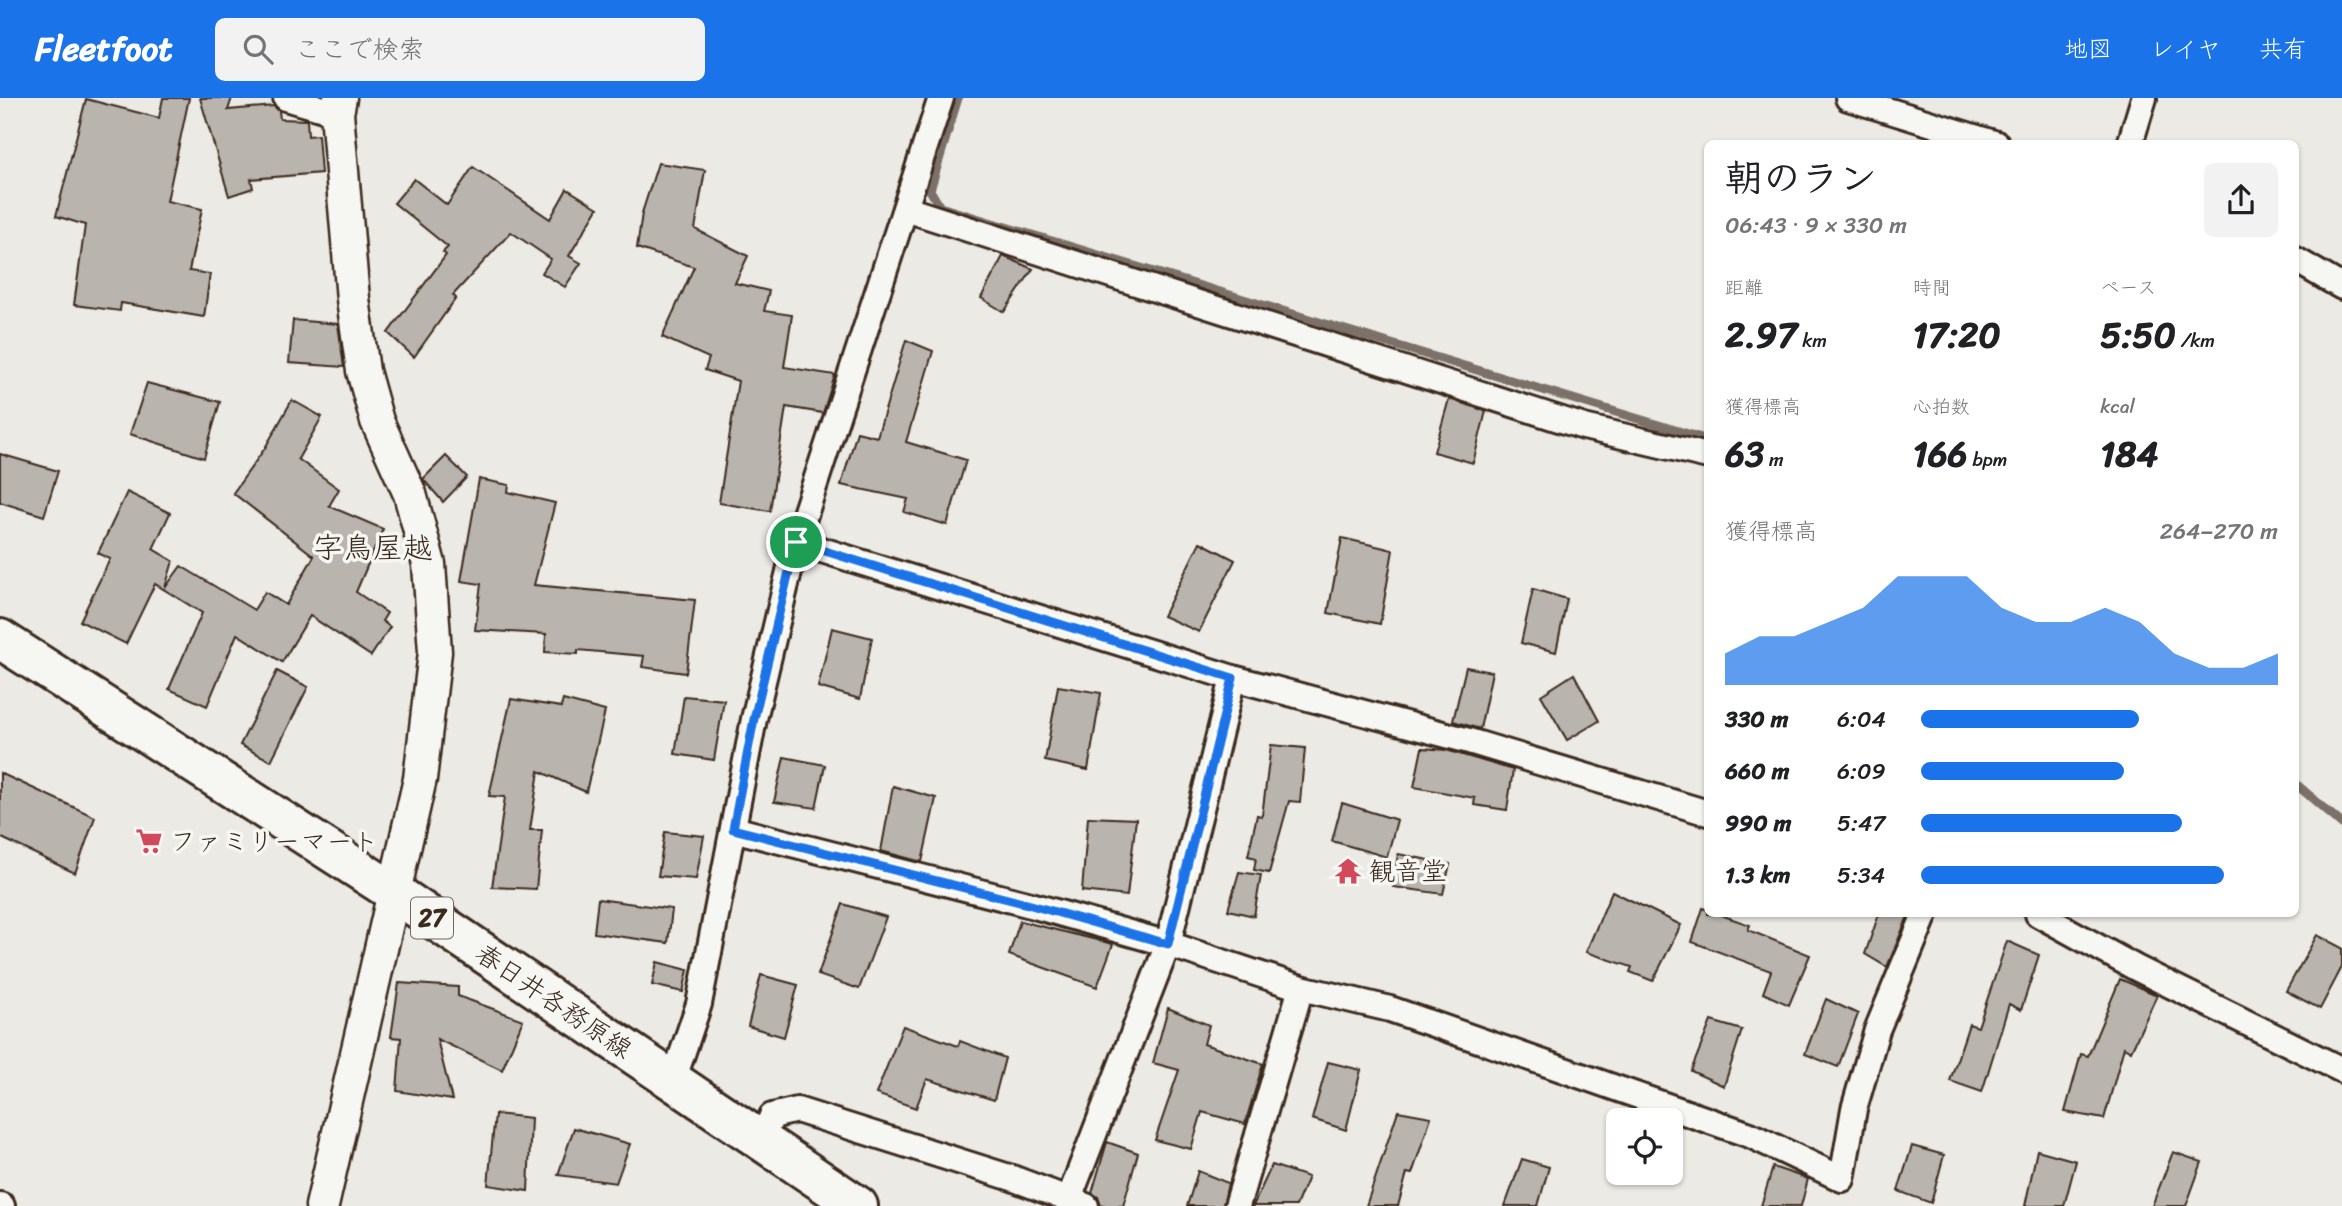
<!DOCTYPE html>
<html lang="ja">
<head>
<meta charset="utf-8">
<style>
	:root { --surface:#fff; --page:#f2f2f2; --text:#202124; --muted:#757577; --accent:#1a73e8 }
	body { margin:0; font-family:Sriracha,"Klee One",sans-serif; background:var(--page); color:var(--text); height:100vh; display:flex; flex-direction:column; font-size:26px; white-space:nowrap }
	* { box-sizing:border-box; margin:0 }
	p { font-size:23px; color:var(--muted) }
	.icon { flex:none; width:38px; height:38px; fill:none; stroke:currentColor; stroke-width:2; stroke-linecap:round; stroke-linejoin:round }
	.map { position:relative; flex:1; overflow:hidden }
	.side { position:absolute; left:1704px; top:42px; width:595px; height:777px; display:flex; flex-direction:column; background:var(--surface); border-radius:10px; box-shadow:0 2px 5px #0004 }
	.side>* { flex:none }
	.controls { position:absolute; left:1606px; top:1010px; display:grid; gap:14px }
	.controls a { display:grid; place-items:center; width:77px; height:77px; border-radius:10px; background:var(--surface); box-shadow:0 2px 5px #0004; font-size:35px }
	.pin { position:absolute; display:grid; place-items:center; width:60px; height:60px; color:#fff; margin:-30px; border:4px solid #fff; border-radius:50%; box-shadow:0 2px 7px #0007 }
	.round { display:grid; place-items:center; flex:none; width:74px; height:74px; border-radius:10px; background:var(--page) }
	.summary { display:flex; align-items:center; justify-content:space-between; height:119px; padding:0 21px }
	h1 { font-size:38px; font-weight:700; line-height:52px }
	.stats { display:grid; grid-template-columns:repeat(3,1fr); gap:10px; height:119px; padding:7px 21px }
	.stats div { display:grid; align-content:center }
	.stats b { font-size:35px; font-weight:700 }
	.stats small { font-size:19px; font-weight:400 }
	.stats p { font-size:19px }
	.chart { height:196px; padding:14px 21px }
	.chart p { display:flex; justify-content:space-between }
	.chart svg { width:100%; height:126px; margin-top:7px; fill:var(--accent); opacity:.7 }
	ul { padding:0 21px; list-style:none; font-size:23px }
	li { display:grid; grid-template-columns:112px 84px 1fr; align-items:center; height:52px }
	li i { height:18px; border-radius:9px; background:var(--accent) }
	header { display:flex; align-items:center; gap:42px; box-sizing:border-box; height:98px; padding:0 35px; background:var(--accent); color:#fff }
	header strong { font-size:33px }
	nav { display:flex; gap:38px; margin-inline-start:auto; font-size:24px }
	.search { width:490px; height:63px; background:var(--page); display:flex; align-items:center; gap:18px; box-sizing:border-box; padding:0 24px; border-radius:10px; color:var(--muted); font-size:26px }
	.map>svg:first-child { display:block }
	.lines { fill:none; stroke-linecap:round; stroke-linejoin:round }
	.stream { stroke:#7c7167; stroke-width:9 }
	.building { fill:#bab4ae; stroke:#3b2a1e; stroke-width:2 }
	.minor-casing { stroke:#3b2a1e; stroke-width:30 }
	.tertiary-casing { stroke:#3b2a1e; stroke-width:37 }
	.primary-casing { stroke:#3b2a1e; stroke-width:44 }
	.minor { stroke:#f6f6f2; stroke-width:24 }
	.tertiary { stroke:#f6f6f2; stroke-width:32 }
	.primary { stroke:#f6f6f2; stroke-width:38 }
	.route-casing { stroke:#fff; stroke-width:14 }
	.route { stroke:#1a73e8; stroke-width:9 }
	.labels { text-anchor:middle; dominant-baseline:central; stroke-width:7; stroke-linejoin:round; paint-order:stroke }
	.shield { fill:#f6f6f2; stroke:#73675e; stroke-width:2 }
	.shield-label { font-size:24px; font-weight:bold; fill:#3b2a1e }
	.poi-label { font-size:26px; fill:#3b2a1e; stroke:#f6f6f2; text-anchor:start }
	.street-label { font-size:26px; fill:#3b2a1e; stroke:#f6f6f2 }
	.quarter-label { font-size:30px; fill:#3b2a1e; stroke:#f6f6f2 }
</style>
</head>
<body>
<header>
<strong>Fleetfoot</strong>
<div class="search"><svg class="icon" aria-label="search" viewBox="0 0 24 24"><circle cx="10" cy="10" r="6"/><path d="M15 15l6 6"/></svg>ここで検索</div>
<nav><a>地図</a><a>レイヤ</a><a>共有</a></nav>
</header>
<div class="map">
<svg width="2342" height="1108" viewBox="0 0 2342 1108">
	<rect width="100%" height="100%" fill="#ebeae5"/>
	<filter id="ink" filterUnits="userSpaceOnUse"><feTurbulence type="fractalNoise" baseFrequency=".0143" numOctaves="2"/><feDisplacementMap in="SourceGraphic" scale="14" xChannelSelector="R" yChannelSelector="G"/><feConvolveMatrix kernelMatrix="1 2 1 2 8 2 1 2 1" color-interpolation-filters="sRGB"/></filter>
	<g filter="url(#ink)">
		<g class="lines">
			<g class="stream">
				<path d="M 958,0 L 930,92 L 940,109 L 1708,342"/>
				<path d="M 2296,686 L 2342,726"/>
			</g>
		</g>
		<g class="building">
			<path d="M 163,0 L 189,0 L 167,103 L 202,111 L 189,173 L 210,176 L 204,219 L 121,205 L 120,213 L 74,207 L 85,127 L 56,118 L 86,1 L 159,20 Z"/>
			<path d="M 200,0 L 232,0 L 228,12 L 274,8 L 279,13 L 280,21 L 307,22 L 308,38 L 318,37 L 321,75 L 251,81 L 253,90 L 229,98 Z"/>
			<path d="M 658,65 L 705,72 L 695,131 L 748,158 L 735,185 L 769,193 L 764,213 L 792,217 L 784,269 L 835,277 L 823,315 L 786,309 L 770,413 L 719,405 L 738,283 L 705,272 L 709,260 L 662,239 L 694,169 L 637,150 L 642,115 Z"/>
			<path d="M 473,69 L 550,121 L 567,91 L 598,110 L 569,158 L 581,165 L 565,189 L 542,175 L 551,161 L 511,134 L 453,197 L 456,200 L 414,259 L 388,235 L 446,157 L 443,154 L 448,149 L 394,105 L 414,81 L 447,107 Z"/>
			<path d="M 1003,158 L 1033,171 L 1004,214 L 981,200 Z"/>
			<path d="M 293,222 L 338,226 L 344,269 L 289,265 Z"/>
			<path d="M 906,242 L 933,253 L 906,344 L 966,362 L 947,427 L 904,414 L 908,401 L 841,387 L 857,334 L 877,339 Z"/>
			<path d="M 147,285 L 220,304 L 204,360 L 130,336 Z"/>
			<path d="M 1449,301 L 1486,313 L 1473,365 L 1434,354 Z"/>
			<path d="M 292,302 L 322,319 L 298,361 L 339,391 L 329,408 L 383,431 L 356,494 L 387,515 L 382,523 L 390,529 L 371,558 L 310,518 L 282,564 L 237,536 L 207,608 L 169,591 L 202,515 L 155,486 L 126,546 L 80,523 L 110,461 L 98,455 L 127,394 L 170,415 L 153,451 L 173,463 L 165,490 L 181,468 L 254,512 L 265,494 L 286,507 L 314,458 L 233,395 L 265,350 Z"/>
			<path d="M 0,356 L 58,373 L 44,418 L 0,404 Z"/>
			<path d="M 446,358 L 467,379 L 443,404 L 423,381 Z"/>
			<path d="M 479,381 L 509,387 L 508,394 L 555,405 L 534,487 L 695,502 L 686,575 L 642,569 L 644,558 L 578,552 L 578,556 L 545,554 L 546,536 L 475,532 L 481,486 L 461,483 Z"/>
			<path d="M 1342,440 L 1393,452 L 1380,526 L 1328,515 Z"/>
			<path d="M 1200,444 L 1235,462 L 1199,534 L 1163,518 Z"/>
			<path d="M 1533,491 L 1567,501 L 1556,554 L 1521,545 Z"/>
			<path d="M 832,530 L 872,540 L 860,601 L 818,589 Z"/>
			<path d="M 1466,569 L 1492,574 L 1480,631 L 1453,623 Z"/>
			<path d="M 277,573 L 308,589 L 271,663 L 240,647 Z"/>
			<path d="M 1574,576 L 1599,623 L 1567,642 L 1541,597 Z"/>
			<path d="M 1058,588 L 1101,595 L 1088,672 L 1045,663 Z"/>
			<path d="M 684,598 L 724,602 L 714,662 L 675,656 Z"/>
			<path d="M 511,601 L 561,609 L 563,602 L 605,613 L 586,694 L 539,673 L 530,732 L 542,732 L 536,791 L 492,789 L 505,699 L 489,698 Z"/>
			<path d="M 1271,647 L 1305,650 L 1300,704 L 1289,703 L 1269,775 L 1254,772 L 1256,760 L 1248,758 L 1257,717 L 1262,718 Z"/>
			<path d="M 1422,650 L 1446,652 L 1513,672 L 1507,712 L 1474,707 L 1475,700 L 1414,689 Z"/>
			<path d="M 784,659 L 825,667 L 816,710 L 774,704 Z"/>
			<path d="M 0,675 L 95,719 L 75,775 L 0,739 Z"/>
			<path d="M 893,688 L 936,700 L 922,764 L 881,753 Z"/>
			<path d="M 1342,705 L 1397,722 L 1387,759 L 1332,743 Z"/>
			<path d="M 1088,719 L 1136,721 L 1127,798 L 1082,793 Z"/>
			<path d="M 665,734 L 704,738 L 696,781 L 658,778 Z"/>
			<path d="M 1398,756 L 1450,766 L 1443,796 L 1393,789 Z"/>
			<path d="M 1239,774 L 1261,777 L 1254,818 L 1228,812 Z"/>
			<path d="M 1612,793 L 1681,827 L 1653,883 L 1630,874 L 1632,869 L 1586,854 Z"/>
			<path d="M 598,801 L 672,811 L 668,845 L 594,835 Z"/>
			<path d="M 843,806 L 886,819 L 859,891 L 818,877 Z"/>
			<path d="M 1703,810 L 1708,812 L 1708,816 L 1718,816 L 1750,827 L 1748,832 L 1810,857 L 1789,907 L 1763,895 L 1771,873 L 1692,844 Z"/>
			<path d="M 1879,816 L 1909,816 L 1887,869 L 1865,856 Z"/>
			<path d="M 1020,823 L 1113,846 L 1097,889 L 1009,857 Z"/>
			<path d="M 2317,837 L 2342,850 L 2342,869 L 2320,911 L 2286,893 Z"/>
			<path d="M 2007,843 L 2039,857 L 2021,912 L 2009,906 L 1982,994 L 1950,983 L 1969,926 L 1978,929 Z"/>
			<path d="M 657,864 L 688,872 L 683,894 L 652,887 Z"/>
			<path d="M 761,877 L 798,887 L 784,939 L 748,928 Z"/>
			<path d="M 2120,881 L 2157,897 L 2131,953 L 2124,949 L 2104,1021 L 2065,1014 L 2081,956 L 2088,958 Z"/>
			<path d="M 399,885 L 458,889 L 458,898 L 523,922 L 502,972 L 437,941 L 452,1002 L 397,993 L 401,940 L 391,939 Z"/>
			<path d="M 1826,901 L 1858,916 L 1838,969 L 1805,956 Z"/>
			<path d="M 1168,910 L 1209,927 L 1204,946 L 1263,966 L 1245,1026 L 1202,1014 L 1191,1051 L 1155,1042 L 1179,972 L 1153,965 Z"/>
			<path d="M 1711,923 L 1742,932 L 1724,988 L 1691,973 Z"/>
			<path d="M 903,928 L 958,948 L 960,943 L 1005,960 L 994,1002 L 927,981 L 916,1010 L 876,996 Z"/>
			<path d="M 1328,964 L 1361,972 L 1346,1032 L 1312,1021 Z"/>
			<path d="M 1398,1013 L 1431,1019 L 1412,1076 L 1407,1075 L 1398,1108 L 1366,1108 Z"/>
			<path d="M 495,1016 L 531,1020 L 528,1093 L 488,1087 Z"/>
			<path d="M 574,1030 L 630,1046 L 616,1085 L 558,1077 Z"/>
			<path d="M 1107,1044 L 1138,1055 L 1123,1108 L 1101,1108 L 1098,1099 L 1092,1095 Z"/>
			<path d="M 1912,1048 L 1944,1057 L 1931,1105 L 1898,1093 Z"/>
			<path d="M 2037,1052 L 2076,1063 L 2064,1108 L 2025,1108 Z"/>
			<path d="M 2173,1054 L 2202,1064 L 2186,1108 L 2152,1108 Z"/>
			<path d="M 1522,1061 L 1549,1069 L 1538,1108 L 1505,1108 Z"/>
			<path d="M 1272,1067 L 1308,1079 L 1296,1108 L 1253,1108 Z"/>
			<path d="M 1773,1069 L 1808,1081 L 1801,1108 L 1761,1108 Z"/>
			<path d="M 1198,1073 L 1228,1085 L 1223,1108 L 1187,1108 Z"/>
		</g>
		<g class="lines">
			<g class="minor-casing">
				<g id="minor">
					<path d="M 286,0 L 337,15"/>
					<path d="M 1848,0 L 1997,46"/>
					<path d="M 2130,46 L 2144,0"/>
					<path d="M 906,111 L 1584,329 L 1708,358"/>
					<path d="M 2296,162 L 2342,189"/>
					<path d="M 796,444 L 1233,580 L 1469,643 L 1708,715"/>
					<path d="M 733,731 L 1031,807 L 1168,846 L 1301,890 L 1390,911 L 1750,1037 L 1842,1081 L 1854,1011 L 1877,932 L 1925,816"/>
					<path d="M 2038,816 L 2136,870 L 2342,972"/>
					<path d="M 673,983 L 699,906 L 754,621 L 796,444 L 941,0"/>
					<path d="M 761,1043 L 772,1018 L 797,1012 L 1012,1080 L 1086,1108"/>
					<path d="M 1069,1101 L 1168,846 L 1233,580"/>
					<path d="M 0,1107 L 2,1108"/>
					<path d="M 1237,1108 L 1301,890"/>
				</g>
			</g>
			<g class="tertiary-casing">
				<path id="tertiary" d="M 322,1108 L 420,681 L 435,554 L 429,466 L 410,396 L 377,323 L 363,273 L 353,201 L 337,15 L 340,0"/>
			</g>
			<g class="primary-casing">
				<path id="primary" d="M 0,541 L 392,793 L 858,1108"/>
			</g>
			<use href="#minor" class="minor"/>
			<use href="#tertiary" class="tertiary"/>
			<use href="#primary" class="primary"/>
		</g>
	</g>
	<g class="lines" filter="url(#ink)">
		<g class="route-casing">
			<path id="route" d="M 796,444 L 1233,580 L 1168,846 L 1031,807 L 733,731 L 754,621 Z"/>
		</g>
		<use href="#route" class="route"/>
	</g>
	<defs>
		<g id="supermarket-bare" transform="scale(2.1)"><path d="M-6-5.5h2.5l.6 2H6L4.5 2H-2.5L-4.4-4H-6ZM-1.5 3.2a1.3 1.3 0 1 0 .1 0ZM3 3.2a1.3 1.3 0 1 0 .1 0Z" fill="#d1495b" stroke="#f6f6f2" stroke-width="2.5" paint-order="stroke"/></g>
		<g id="temple-bare" transform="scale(2.1)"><path d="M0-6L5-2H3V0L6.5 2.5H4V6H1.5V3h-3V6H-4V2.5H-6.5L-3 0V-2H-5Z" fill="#d1495b" stroke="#f6f6f2" stroke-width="2.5" paint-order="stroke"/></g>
	</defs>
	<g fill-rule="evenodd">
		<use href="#supermarket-bare" x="149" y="743"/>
		<use href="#temple-bare" x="1348" y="773"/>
	</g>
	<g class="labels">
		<rect class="shield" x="411" y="799.5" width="42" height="41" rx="5"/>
		<g class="shield-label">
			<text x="432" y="820">27</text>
		</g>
		<g class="poi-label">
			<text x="170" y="743">ファミリーマート</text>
			<text x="1369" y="773">観音堂</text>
		</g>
		<g class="street-label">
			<text transform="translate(554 903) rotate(34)">春日井各務原線</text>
		</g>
		<g class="quarter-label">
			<text x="373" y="450">字鳥屋越</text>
		</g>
	</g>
</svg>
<div class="controls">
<a><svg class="icon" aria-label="locate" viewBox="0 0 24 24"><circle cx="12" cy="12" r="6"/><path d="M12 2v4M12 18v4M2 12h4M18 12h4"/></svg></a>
</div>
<div class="pin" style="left:796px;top:444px;background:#1e9e55"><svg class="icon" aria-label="arrive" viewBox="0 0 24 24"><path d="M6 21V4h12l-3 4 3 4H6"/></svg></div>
<section class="side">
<div class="summary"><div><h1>朝のラン</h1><p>06:43 · 9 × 330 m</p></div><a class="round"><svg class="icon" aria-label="share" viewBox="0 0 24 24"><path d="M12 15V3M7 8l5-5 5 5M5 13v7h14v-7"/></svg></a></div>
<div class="stats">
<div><p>距離</p><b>2.97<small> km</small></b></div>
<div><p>時間</p><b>17:20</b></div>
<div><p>ペース</p><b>5:50<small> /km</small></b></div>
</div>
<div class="stats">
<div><p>獲得標高</p><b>63<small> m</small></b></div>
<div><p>心拍数</p><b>166<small> bpm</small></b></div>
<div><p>kcal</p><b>184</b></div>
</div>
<div class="chart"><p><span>獲得標高</span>264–270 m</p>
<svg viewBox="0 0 160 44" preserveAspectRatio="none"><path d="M0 44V33L10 27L20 27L30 22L40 17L50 6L60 6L70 6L80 17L90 22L100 22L110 17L120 22L130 33L140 38L150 38L160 33V44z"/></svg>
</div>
<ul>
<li><b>330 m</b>6:04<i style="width:61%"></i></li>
<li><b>660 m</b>6:09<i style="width:57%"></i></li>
<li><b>990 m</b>5:47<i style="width:73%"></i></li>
<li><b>1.3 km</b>5:34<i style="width:85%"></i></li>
</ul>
</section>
</div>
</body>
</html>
